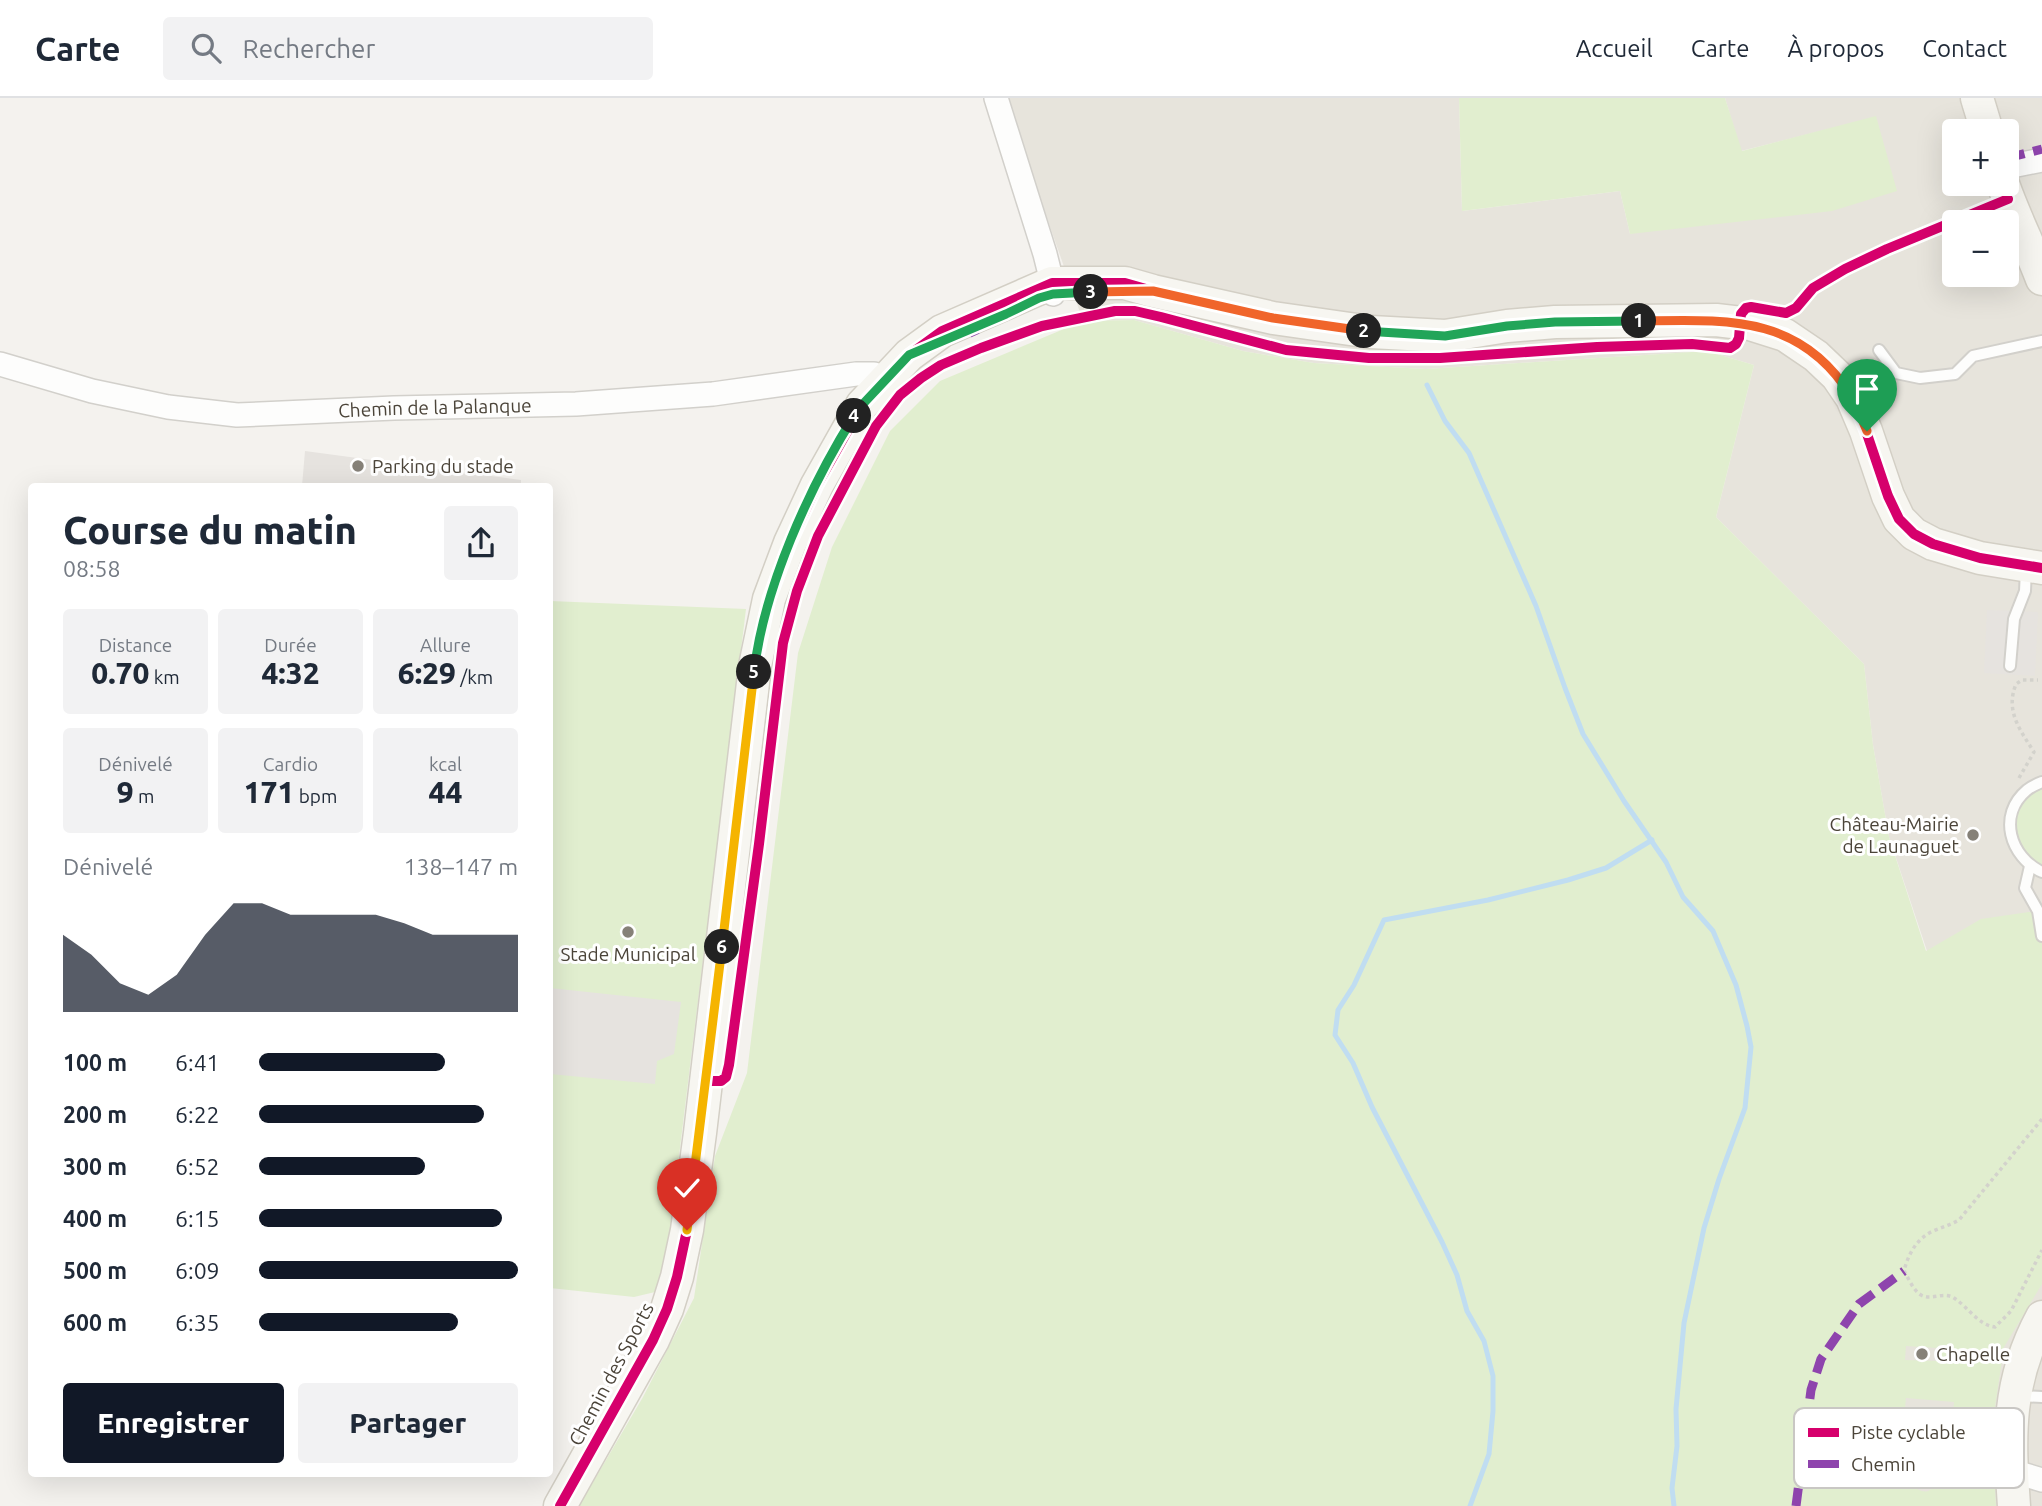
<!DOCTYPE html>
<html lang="fr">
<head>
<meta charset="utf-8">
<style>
	:root { --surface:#fff; --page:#f2f2f3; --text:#1f2937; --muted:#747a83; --line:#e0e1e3; --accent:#111827 }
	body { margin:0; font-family:Ubuntu,sans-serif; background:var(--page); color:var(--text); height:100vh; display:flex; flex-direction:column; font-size:26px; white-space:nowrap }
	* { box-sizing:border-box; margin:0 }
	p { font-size:23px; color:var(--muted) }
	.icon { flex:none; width:38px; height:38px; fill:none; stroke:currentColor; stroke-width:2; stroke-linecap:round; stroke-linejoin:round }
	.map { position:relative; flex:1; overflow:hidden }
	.details { position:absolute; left:28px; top:385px; width:525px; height:994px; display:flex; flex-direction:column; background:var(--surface); border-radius:7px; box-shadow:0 7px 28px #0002 }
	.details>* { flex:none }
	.tools { position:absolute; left:1942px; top:21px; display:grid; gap:14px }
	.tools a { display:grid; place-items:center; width:77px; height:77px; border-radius:7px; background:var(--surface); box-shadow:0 7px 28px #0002; font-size:35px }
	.pin { position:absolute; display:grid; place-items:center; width:60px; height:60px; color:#fff; margin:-72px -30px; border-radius:50% 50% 50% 0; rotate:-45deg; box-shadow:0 0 7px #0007 }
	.pin .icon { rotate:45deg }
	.km { position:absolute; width:35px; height:35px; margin:-18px; border-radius:50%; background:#222; color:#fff; font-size:19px; line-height:35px; text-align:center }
	.round { display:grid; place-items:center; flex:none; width:74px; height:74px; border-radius:7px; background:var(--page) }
	.headline { display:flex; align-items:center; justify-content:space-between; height:119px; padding:0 35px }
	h1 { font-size:38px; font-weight:800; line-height:52px }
	.metrics { display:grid; grid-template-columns:repeat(3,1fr); gap:10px; height:119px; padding:7px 35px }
	.metrics div { display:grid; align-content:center; border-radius:7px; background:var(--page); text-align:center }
	.metrics b { font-size:30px; font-weight:800 }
	.metrics small { font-size:19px; font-weight:400 }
	.metrics p { font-size:19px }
	.chart { height:196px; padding:14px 35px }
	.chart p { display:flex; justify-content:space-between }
	.chart svg { width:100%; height:126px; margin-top:7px; fill:var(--accent); opacity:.7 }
	.primary-button { display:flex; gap:14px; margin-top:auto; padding:14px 35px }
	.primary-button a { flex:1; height:80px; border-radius:7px; background:var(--accent); color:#fff; font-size:28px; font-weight:800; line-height:80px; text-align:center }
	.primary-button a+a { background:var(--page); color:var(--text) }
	ul { padding:0 35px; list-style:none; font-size:23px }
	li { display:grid; grid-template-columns:112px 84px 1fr; align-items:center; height:52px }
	li i { height:18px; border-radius:9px; background:var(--accent) }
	header { display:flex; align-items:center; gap:42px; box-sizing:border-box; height:98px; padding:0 35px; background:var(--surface); border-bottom:2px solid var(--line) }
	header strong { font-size:33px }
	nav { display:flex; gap:38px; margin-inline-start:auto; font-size:24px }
	.search { width:490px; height:63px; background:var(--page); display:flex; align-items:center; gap:18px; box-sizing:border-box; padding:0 24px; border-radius:7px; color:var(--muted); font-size:26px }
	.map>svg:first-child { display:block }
	.residential { fill:#e7e4dc; fill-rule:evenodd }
	.green { fill:#e1eecf; fill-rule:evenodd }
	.parking { fill:#e6e3df }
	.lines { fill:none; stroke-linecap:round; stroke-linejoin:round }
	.stream { stroke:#c0ddf1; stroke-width:5 }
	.lane-casing { stroke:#d2d0cb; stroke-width:14 }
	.street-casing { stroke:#d2d0cb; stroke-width:26 }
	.secondary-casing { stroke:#d3cfc5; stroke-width:35 }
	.path { stroke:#d3d2cc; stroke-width:3.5; stroke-dasharray:3.5 3.5; stroke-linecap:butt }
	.lane { stroke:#fdfdfc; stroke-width:10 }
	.street { stroke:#fdfdfc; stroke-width:23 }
	.secondary { stroke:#f7f6f1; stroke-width:32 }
	.quiet { stroke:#8e44ad; stroke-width:9; stroke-dasharray:18 9; stroke-linecap:butt }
	.cycleway-casing { stroke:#fff; stroke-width:15 }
	.cycleway { stroke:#d6006c; stroke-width:10 }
	.split-1-casing { stroke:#fff; stroke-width:14 }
	.split-2-casing { stroke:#fff; stroke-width:14 }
	.split-3-casing { stroke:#fff; stroke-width:14 }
	.split-4-casing { stroke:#fff; stroke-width:14 }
	.split-5-casing { stroke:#fff; stroke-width:14 }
	.split-6-casing { stroke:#fff; stroke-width:14 }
	.split-7-casing { stroke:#fff; stroke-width:14 }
	.split-1 { stroke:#f0652b; stroke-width:9 }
	.split-2 { stroke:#22a559; stroke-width:9 }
	.split-3 { stroke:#f0652b; stroke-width:9 }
	.split-4 { stroke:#22a559; stroke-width:9 }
	.split-5 { stroke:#22a559; stroke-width:9 }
	.split-6 { stroke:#f5b400; stroke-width:9 }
	.split-7 { stroke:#f5b400; stroke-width:9 }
	.poi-dot { fill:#868178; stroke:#fff; stroke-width:2.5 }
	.labels { text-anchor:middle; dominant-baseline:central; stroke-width:6; stroke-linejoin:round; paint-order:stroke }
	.street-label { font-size:19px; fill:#4b4439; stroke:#fff }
	.poi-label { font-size:19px; fill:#4b4439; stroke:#fff; text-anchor:start }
	.key { fill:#fff; stroke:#c9c7c4; stroke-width:2 }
	.key-label { font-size:19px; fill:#4b4439 }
</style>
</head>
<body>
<header>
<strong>Carte</strong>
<div class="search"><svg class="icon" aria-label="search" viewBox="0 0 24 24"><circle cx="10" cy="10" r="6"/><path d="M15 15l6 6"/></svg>Rechercher</div>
<nav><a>Accueil</a><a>Carte</a><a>À propos</a><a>Contact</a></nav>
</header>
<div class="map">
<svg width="2042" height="1408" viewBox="0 0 2042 1408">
	<rect width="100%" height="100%" fill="#f4f2ee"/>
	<path class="residential" d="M 1005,0 L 1459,0 L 1462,113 L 1620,93 L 1630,136 L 1876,19 L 1741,53 L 1725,0 L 2042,0 L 2042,1408 L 1882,1408 L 1927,853 L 1889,739 L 1873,647 L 1864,566 L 1716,419 L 1754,267 L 1707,253 L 1426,271 L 1314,265 L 1243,253 L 1134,222 L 1083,223 ZM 1955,33 L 2007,33 L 2007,86 L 1955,86 ZM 1955,124 L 2007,124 L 2007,177 L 1955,177 Z"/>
	<g class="green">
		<path d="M 1459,0 L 1725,0 L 1742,53 L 1876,18 L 1897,93 L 1832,113 L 1630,136 L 1620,93 L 1462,113 Z"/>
		<path d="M 1134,222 L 1243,253 L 1314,265 L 1426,271 L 1707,253 L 1754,267 L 1716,419 L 1864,566 L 1873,647 L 1889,739 L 1926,853 L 1981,821 L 2042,812 L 2042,1186 L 2004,1249 L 1992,1329 L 1996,1408 L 579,1408 L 643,1299 L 694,1200 L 715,1058 L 747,975 L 798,555 L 832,449 L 890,333 L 940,283 L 1083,223 ZM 1906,1248 L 1938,1250 L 1938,1263 L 1905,1262 ZM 1906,1300 L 1954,1304 L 1947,1383 L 1944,1387 L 1935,1387 C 1927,1398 1920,1393 1911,1387 C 1908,1385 1904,1385 1900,1384 L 1898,1380 Z"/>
		<path d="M 550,503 L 746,511 L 667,1156 L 655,1194 L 634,1199 L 550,1190 Z"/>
		<path d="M 2042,689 L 2042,768 C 2016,754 2005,721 2028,698 C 2032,694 2037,691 2042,689 Z"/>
	</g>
	<g class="parking">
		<path d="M 305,353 L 521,382 L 521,388 L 302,388 Z"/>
		<path d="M 1987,512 L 2038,514 L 2035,578 L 1984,575 Z"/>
		<path d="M 550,890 L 681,904 L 674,956 L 657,963 L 655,986 L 550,976 Z"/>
	</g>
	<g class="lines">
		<g class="stream">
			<path d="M 1427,287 L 1445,323 L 1469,355 L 1536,508 L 1565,590 L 1583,636 L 1624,703 L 1666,764 L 1683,799 L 1713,833 L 1736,887 L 1747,928 L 1751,949 L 1745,1010 L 1719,1081 L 1704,1130 L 1684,1225 L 1676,1311 L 1677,1348 L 1672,1390 L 1674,1408"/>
			<path d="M 1470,1408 L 1489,1356 L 1493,1313 L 1493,1278 L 1484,1243 L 1467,1213 L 1457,1177 L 1442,1144 L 1372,1009 L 1353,965 L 1335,937 L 1338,912 L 1354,887 L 1384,822 L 1488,802 L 1568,782 L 1606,770 L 1652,742"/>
		</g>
		<g class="lane-casing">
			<g id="lane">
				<path d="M 1879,252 L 1896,275 L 1920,280 L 1955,276 L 1973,258 L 2042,243"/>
				<path d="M 2010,568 L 2014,521 L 2025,493 L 2026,471"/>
				<path d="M 2042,684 C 2037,686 2031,689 2027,692 C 1997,717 2010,759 2042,774"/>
				<path d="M 2030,768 L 2025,790 L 2038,813 L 2042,838"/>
				<path d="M 2018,1298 L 2042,1299"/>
			</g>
		</g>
		<g class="street-casing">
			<g id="street">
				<path d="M 996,0 L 1045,156 L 1051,180 L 1053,196"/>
				<path d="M 2007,69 L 2042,62"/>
				<path id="s1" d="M 0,266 L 92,293 L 168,309 L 237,317 L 394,310 L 576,306 L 713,296 L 856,276 L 874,276"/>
				<path d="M 2012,1375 L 2022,1376 L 2042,1382"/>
			</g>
		</g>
		<g class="secondary-casing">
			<g id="secondary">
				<path d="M 1977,0 L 1987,33"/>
				<path d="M 2003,86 C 2014,118 2030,149 2042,181"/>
				<path d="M 560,1408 L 653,1242 L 667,1211 L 677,1179 L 687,1132 L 700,1035 L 755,568 L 769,501 L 790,445 L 817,387 L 862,307 L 909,257 L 942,233 L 1052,185 L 1125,185 L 1153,193 L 1273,220 L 1371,234 L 1445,238 L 1507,228 L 1555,224 L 1716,222 L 1750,226 L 1785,237 L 1816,258 L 1837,278 L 1852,300 L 1866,333 L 1888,398 L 1899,421 L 1914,436 L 1933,446 L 1980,460 L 2042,470"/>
				<path d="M 2014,1408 C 2009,1337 2007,1284 2042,1219"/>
			</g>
		</g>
		<g class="path">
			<path d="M 2019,680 L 2034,654 C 2020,632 2005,613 2016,586 L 2022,582 L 2038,582"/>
			<path d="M 2042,1021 L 1959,1122 C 1950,1127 1942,1129 1933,1133 C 1916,1141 1908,1157 1904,1173 C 1909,1181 1913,1192 1921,1197 C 1932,1203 1943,1193 1954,1200 C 1968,1209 1978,1227 1995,1229 L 2011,1213 L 2042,1152"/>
		</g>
		<use href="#lane" class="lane"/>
		<use href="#street" class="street"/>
		<use href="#secondary" class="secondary"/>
		<g class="quiet">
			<path d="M 2007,60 L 2042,51"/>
			<path d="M 968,221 L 981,250"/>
			<path d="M 1796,1408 L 1811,1292 L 1821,1261 L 1859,1206 L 1904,1173"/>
		</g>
		<g class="cycleway-casing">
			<g id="cycleway">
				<path d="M 706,983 L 721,983 L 726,979 L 729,967 L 759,746 L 783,545 L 797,493 L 818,438 L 876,328 L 900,297 L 921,280 L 941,267 L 981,250 L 1042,228 L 1115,213 L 1135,213 L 1161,219 L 1286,252 L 1369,260 L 1440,260 L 1597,249 L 1692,246 L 1730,250 L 1736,246 L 1739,240 L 1741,216 L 1746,210 L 1751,209 L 1786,215 L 1796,210 L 1813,190 L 1845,171 L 1887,151 L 2008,101"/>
				<path d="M 560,1408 L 653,1242 L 667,1211 L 677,1179 L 687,1132 L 700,1035 L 755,568 L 769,501 L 790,445 L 817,387 L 862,307 L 909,257 L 942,233 L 1052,185 L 1125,185 L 1153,193 L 1273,220 L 1371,234 L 1445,238 L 1507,228 L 1555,224 L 1716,222 L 1750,226 L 1785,237 L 1816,258 L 1837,278 L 1852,300 L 1866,333 L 1888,398 L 1899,421 L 1914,436 L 1933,446 L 1980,460 L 2042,470"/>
			</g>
		</g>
		<use href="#cycleway" class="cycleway"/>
	</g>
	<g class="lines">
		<g class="split-1-casing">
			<path id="split-1" d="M 1639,223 C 1724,222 1800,215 1851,298 C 1857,309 1862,321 1867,333"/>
		</g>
		<g class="split-2-casing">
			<path id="split-2" d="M 1364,233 L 1445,238 L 1507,228 L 1555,224 L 1639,223"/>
		</g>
		<g class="split-3-casing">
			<path id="split-3" d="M 1091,194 L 1153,193 L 1273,220 L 1364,233"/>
		</g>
		<g class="split-4-casing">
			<path id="split-4" d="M 854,318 L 862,307 L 909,257 L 1006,216 L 1039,200 L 1053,196 L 1091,194"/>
		</g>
		<g class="split-5-casing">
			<path id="split-5" d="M 754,574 C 764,489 809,390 854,318"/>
		</g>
		<g class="split-6-casing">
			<path id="split-6" d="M 722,849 L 754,574"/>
		</g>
		<g class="split-7-casing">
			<path id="split-7" d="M 687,1132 L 722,849"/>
		</g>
		<use href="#split-1" class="split-1"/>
		<use href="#split-2" class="split-2"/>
		<use href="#split-3" class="split-3"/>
		<use href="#split-4" class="split-4"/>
		<use href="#split-5" class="split-5"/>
		<use href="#split-6" class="split-6"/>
		<use href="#split-7" class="split-7"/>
	</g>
	<g class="poi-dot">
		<circle cx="358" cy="368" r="7"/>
		<circle cx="1973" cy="737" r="7"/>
		<circle cx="628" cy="834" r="7"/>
		<circle cx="1922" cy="1256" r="7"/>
	</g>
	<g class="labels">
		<g class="street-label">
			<text stroke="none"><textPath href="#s1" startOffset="441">Chemin de la Palanque</textPath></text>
			<text transform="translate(611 1276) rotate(-62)">Chemin des Sports</text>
		</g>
		<g class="poi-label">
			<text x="372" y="368">Parking du stade</text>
			<text x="1959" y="726" text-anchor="end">Château-Mairie<tspan x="1959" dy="22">de Launaguet</tspan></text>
			<text x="628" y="856" text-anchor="middle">Stade Municipal</text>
			<text x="1936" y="1256">Chapelle</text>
		</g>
	</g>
	<rect x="1794" y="1310" width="230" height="80" rx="10" class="key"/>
	<rect x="1808" y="1330" width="31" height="9" fill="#d6006c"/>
	<rect x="1808" y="1362" width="31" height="8" fill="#8e44ad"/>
	<g class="key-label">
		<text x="1851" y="1341">Piste cyclable</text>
		<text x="1851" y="1373">Chemin</text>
	</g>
</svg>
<div class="tools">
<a>+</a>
<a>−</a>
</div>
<div class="pin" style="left:1867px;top:333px;background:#1e9e55"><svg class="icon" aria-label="arrive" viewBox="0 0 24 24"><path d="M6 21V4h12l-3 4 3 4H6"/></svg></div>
<div class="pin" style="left:687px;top:1132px;background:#d93025"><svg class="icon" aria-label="check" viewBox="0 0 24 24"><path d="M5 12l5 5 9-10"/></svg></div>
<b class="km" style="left:1639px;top:223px">1</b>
<b class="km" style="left:1364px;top:233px">2</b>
<b class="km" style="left:1091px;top:194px">3</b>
<b class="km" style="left:854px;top:318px">4</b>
<b class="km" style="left:754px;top:574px">5</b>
<b class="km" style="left:722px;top:849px">6</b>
<section class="details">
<div class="headline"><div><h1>Course du matin</h1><p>08:58</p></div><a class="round"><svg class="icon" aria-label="share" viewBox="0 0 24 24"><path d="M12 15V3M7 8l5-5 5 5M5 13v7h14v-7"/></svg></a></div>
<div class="metrics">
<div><p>Distance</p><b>0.70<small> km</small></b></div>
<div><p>Durée</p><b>4:32</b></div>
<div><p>Allure</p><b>6:29<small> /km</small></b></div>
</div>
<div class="metrics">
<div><p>Dénivelé</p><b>9<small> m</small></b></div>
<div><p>Cardio</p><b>171<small> bpm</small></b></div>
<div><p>kcal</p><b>44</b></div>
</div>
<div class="chart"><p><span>Dénivelé</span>138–147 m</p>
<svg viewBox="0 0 160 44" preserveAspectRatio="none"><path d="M0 44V17L10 24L20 34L30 38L40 31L50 17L60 6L70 6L80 10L90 10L100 10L110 10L120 13L130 17L140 17L150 17L160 17V44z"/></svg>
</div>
<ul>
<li><b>100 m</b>6:41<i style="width:72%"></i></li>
<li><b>200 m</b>6:22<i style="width:87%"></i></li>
<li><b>300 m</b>6:52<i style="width:64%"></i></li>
<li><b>400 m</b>6:15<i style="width:94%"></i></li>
<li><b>500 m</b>6:09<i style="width:100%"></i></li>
<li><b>600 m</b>6:35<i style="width:77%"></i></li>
</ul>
<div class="primary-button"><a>Enregistrer</a><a>Partager</a></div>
</section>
</div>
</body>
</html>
